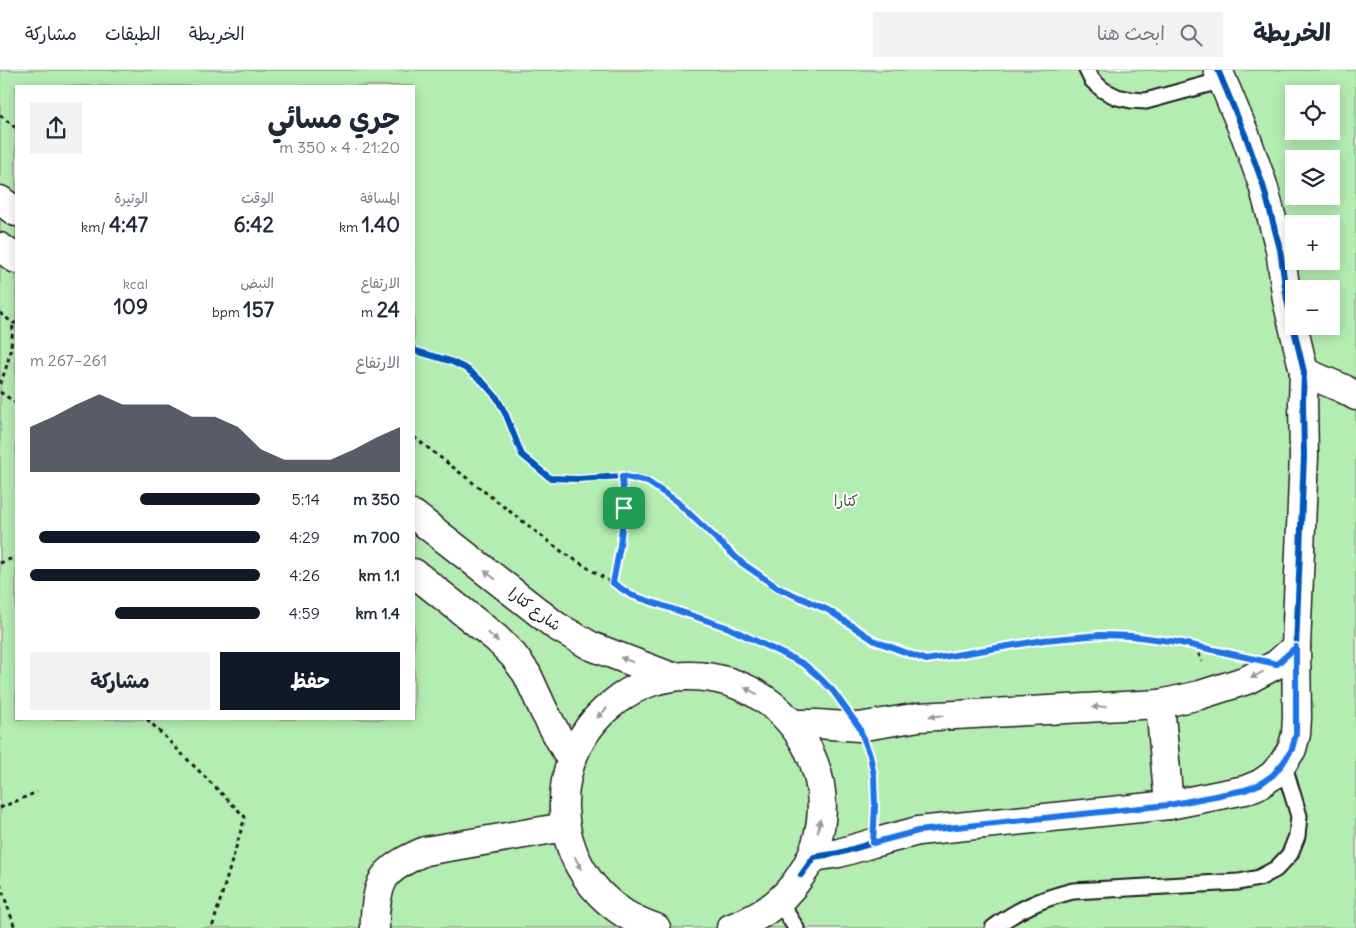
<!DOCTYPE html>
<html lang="ar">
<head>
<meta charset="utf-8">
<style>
	:root { --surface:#fff; --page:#f2f2f3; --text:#1f2937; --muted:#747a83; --line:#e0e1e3; --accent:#111827 }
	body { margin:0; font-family:Delius,"Playpen Sans Arabic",sans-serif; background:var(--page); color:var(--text); direction:rtl; height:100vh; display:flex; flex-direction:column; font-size:19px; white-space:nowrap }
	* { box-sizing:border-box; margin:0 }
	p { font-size:16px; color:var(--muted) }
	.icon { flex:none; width:28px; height:28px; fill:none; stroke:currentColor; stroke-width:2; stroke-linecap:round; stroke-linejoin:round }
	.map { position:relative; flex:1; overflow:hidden; direction:ltr }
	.details { position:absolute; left:15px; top:15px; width:400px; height:635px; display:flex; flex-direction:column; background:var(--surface); border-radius:0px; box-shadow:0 2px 12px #0003; direction:rtl }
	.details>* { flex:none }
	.fabs { position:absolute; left:1285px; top:15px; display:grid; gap:10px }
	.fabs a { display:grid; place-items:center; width:55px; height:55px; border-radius:0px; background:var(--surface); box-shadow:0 2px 12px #0003; font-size:25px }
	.pin { position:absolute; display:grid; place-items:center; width:42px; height:42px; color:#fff; margin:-21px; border-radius:10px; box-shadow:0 2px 8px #0006 }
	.round { display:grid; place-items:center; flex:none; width:52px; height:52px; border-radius:0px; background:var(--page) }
	.overview { display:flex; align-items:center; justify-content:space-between; height:85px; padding:0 15px }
	h1 { font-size:28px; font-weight:700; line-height:38px }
	.stats { display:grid; grid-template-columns:repeat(3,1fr); gap:8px; height:85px; padding:5px 15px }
	.stats div { display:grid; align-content:center }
	.stats b { font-size:21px; font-weight:700 }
	.stats small { font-size:14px; font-weight:400 }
	.stats p { font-size:14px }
	.chart { height:140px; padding:10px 15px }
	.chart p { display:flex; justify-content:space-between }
	.chart svg { width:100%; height:90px; margin-top:5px; fill:var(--accent); opacity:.7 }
	.action { display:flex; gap:10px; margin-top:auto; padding:10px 15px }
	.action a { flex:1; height:58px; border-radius:0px; background:var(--accent); color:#fff; font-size:20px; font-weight:700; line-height:58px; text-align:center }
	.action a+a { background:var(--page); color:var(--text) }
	ul { padding:0 15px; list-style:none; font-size:16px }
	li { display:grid; grid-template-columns:80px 60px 1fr; align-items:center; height:38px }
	li i { height:12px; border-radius:6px; background:var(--accent) }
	header { display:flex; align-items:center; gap:30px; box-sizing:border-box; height:70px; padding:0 25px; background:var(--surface); border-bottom:1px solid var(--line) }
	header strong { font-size:24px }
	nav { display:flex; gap:28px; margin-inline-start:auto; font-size:18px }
	.search { width:350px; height:45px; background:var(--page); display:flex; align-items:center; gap:12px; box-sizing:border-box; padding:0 18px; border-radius:0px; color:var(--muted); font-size:19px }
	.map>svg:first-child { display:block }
	.green { fill:#b4edb1; stroke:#688466; fill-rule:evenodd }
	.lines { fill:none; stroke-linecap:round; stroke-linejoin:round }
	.lane-casing { stroke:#1c1c1c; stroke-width:19 }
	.street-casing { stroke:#1c1c1c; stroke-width:31 }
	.path { stroke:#1c1c1c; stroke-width:3; stroke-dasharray:4 4; stroke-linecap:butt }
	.lane { stroke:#fff; stroke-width:15 }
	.street { stroke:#fff; stroke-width:28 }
	.cycleway-casing { stroke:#fff; stroke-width:9 }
	.cycleway { stroke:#0057b8; stroke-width:6 }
	.oneway { fill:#999 }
	.route-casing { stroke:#fff; stroke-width:10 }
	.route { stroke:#1a73e8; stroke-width:6 }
	.labels { text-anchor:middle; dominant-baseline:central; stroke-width:4; stroke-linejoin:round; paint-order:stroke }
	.park-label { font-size:15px; fill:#4a5b49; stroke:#fff }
	.street-label { font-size:15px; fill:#1c1c1c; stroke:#fff }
</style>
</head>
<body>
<header>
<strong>الخريطة</strong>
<div class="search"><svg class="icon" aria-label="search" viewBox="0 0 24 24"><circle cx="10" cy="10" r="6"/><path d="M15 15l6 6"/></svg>ابحث هنا</div>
<nav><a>الخريطة</a><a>الطبقات</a><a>مشاركة</a></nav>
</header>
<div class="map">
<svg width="1356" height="858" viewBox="0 0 1356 858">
	<rect width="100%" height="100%" fill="#fbefed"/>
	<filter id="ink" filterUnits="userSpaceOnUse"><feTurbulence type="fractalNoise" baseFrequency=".02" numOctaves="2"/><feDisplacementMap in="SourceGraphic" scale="10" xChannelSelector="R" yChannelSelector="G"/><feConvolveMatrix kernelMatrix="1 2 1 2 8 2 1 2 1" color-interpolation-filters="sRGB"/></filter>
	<g filter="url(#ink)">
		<path class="green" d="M 0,0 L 1356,0 L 1356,858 L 0,858 ZM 16,16 L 414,16 L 414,649 L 16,649 ZM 1294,24 L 1331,24 L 1331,61 L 1294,61 ZM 1294,89 L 1331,89 L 1331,126 L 1294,126 ZM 1294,154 L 1331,154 L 1331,191 L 1294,191 ZM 1294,219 L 1331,219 L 1331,256 L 1294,256 Z"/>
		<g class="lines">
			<g class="lane-casing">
				<g id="lane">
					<path d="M 1087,0 L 1092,10 L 1103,20 L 1117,27 L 1131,30 L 1146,31 L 1223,10"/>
					<path d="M 779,831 L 796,858"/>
					<path d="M 993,858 C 1020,838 1041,829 1073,821 L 1239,812 L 1259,808 L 1276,799 L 1290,784 L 1297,766 L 1299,746 L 1283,693"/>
				</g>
			</g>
			<g class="street-casing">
				<g id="street">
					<path d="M 0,130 L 16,142"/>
					<path d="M 0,177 L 16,189"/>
					<path d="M 1304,302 L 1344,319 L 1356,326"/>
					<path d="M 414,445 L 556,556 L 591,576 L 672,607"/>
					<path d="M 414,503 L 496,568 L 513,585 L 527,604 L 544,641 L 571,690"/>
					<path d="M 1160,634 L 1169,735"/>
					<path d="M 793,654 L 817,654 L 859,657 L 919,647 L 1160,634 L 1200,625 L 1247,610 L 1277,594 L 1296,577"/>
					<path d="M 801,805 L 814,787 L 839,783 L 873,773 L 918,761 L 1169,735 L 1245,720 L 1260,714 L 1273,705 L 1283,693 L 1292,679 L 1296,664 L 1297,647 L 1296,577 L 1304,386 L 1303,332 L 1304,302 L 1287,230 L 1280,179 L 1263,115 L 1246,67 L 1218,0"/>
					<path d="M 375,858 C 374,843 377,815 387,804 C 398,793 411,787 425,781 L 565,757"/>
					<path d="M 656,858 C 645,854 635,850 625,844 C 547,795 543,684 617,630 C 638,614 665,605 691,606 C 799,608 862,731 793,816 C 777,836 755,850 731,858"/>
				</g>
			</g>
			<g class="path">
				<path d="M 0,45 L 16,58"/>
				<path d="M 0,243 L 13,253 L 16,253"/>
				<path d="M 0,314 C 9,293 12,276 13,253"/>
				<path d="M 0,322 L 16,333"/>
				<path d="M 414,367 L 561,481 L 631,525 L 729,558 L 804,594 L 819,607 L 834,622"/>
				<path d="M 0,493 L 16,487"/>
				<path d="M 613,513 L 620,476 L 624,438 L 622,406"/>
				<path d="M 1196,576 L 1202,592"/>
				<path d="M 147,649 L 245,747 L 212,858"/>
				<path d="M 870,686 L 874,706 L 875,739"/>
				<path d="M 0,738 L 37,722"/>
				<path d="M 0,814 L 15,858"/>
			</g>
			<use href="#lane" class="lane"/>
			<use href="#street" class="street"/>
			<g class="cycleway-casing">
				<g id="cycleway">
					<path d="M 414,279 L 416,281 L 450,291 L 467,299 L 483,312 L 497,328 L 506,345 L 522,385 L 550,408 L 578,409 L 622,406 L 648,412 L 676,431 L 742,493 L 778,518 L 829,540 L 875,571 L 926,590 L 1044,570 L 1100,565 L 1132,566 L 1177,572 L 1277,594"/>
					<path d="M 801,805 L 814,787 L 839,783 L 873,773 L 918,761 L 1169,735 L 1245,720 L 1260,714 L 1273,705 L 1283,693 L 1292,679 L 1296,664 L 1297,647 L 1296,577 L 1304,386 L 1303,332 L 1304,302 L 1287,230 L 1280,179 L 1263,115 L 1246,67 L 1218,0"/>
				</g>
			</g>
			<use href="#cycleway" class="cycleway"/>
		</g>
		<defs><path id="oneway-solid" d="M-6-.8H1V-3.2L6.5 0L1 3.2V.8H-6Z" transform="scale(1.25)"/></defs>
		<g class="oneway">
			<use href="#oneway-solid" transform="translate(490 505) rotate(-142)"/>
			<use href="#oneway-solid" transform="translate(493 567) rotate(41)"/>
			<use href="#oneway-solid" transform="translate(627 590) rotate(-159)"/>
			<use href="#oneway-solid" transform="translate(1257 605) rotate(152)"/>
			<use href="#oneway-solid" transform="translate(751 621) rotate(-153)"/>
			<use href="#oneway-solid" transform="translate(1099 637) rotate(177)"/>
			<use href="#oneway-solid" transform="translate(602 643) rotate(135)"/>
			<use href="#oneway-solid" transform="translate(936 646) rotate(177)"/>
			<use href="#oneway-solid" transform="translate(819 756) rotate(-80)"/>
			<use href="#oneway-solid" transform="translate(578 793) rotate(63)"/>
		</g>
	</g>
	<g class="lines" filter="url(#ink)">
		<g class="route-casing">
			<path id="route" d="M 622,406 L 648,412 L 676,431 L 742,493 L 778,518 L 828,540 L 875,571 L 926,590 L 1044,570 L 1100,565 L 1132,566 L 1177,572 L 1277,594 L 1296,577 L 1296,664 L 1292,679 L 1283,693 L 1273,705 L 1260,714 L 1245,720 L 1169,735 L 918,761 L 873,773 L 875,736 L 874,706 L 870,685 L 859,657 L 833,621 L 819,607 L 804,594 L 729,558 L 631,525 L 613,513 L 620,476 L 624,438 Z"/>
		</g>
		<use href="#route" class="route"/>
	</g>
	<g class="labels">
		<g class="park-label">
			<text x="846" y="430">كتارا</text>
		</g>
		<g class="street-label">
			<text transform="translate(535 539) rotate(37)">شارع كتارا</text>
		</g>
	</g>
</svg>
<div class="fabs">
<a><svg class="icon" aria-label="locate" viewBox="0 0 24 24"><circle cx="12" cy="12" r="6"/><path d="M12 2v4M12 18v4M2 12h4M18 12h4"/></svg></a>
<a><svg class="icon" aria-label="layers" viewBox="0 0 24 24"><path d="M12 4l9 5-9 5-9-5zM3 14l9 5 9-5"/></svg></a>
<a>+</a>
<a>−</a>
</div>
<div class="pin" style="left:624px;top:438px;background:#1e9e55"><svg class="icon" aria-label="arrive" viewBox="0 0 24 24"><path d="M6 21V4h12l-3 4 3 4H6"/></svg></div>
<section class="details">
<div class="overview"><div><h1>جري مسائي</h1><p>21:20 · 4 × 350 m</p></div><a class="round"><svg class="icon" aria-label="share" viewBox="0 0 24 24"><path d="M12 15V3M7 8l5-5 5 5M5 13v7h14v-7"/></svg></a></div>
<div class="stats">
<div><p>المسافة</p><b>1.40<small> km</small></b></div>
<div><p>الوقت</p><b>6:42</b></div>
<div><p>الوتيرة</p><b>4:47<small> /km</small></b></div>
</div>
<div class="stats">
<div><p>الارتفاع</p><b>24<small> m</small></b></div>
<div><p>النبض</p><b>157<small> bpm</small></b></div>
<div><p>kcal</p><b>109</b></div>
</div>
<div class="chart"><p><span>الارتفاع</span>261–267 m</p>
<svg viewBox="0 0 160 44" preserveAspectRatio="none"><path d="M0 44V22L10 17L20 11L30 6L40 11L50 11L60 11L70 17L80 17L90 22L100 33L110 38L120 38L130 38L140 33L150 27L160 22V44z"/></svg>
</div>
<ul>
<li><b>350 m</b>5:14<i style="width:52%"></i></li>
<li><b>700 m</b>4:29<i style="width:96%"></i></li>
<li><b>1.1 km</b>4:26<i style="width:100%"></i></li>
<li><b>1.4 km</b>4:59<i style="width:63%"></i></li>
</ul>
<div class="action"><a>حفظ</a><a>مشاركة</a></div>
</section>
</div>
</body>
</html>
